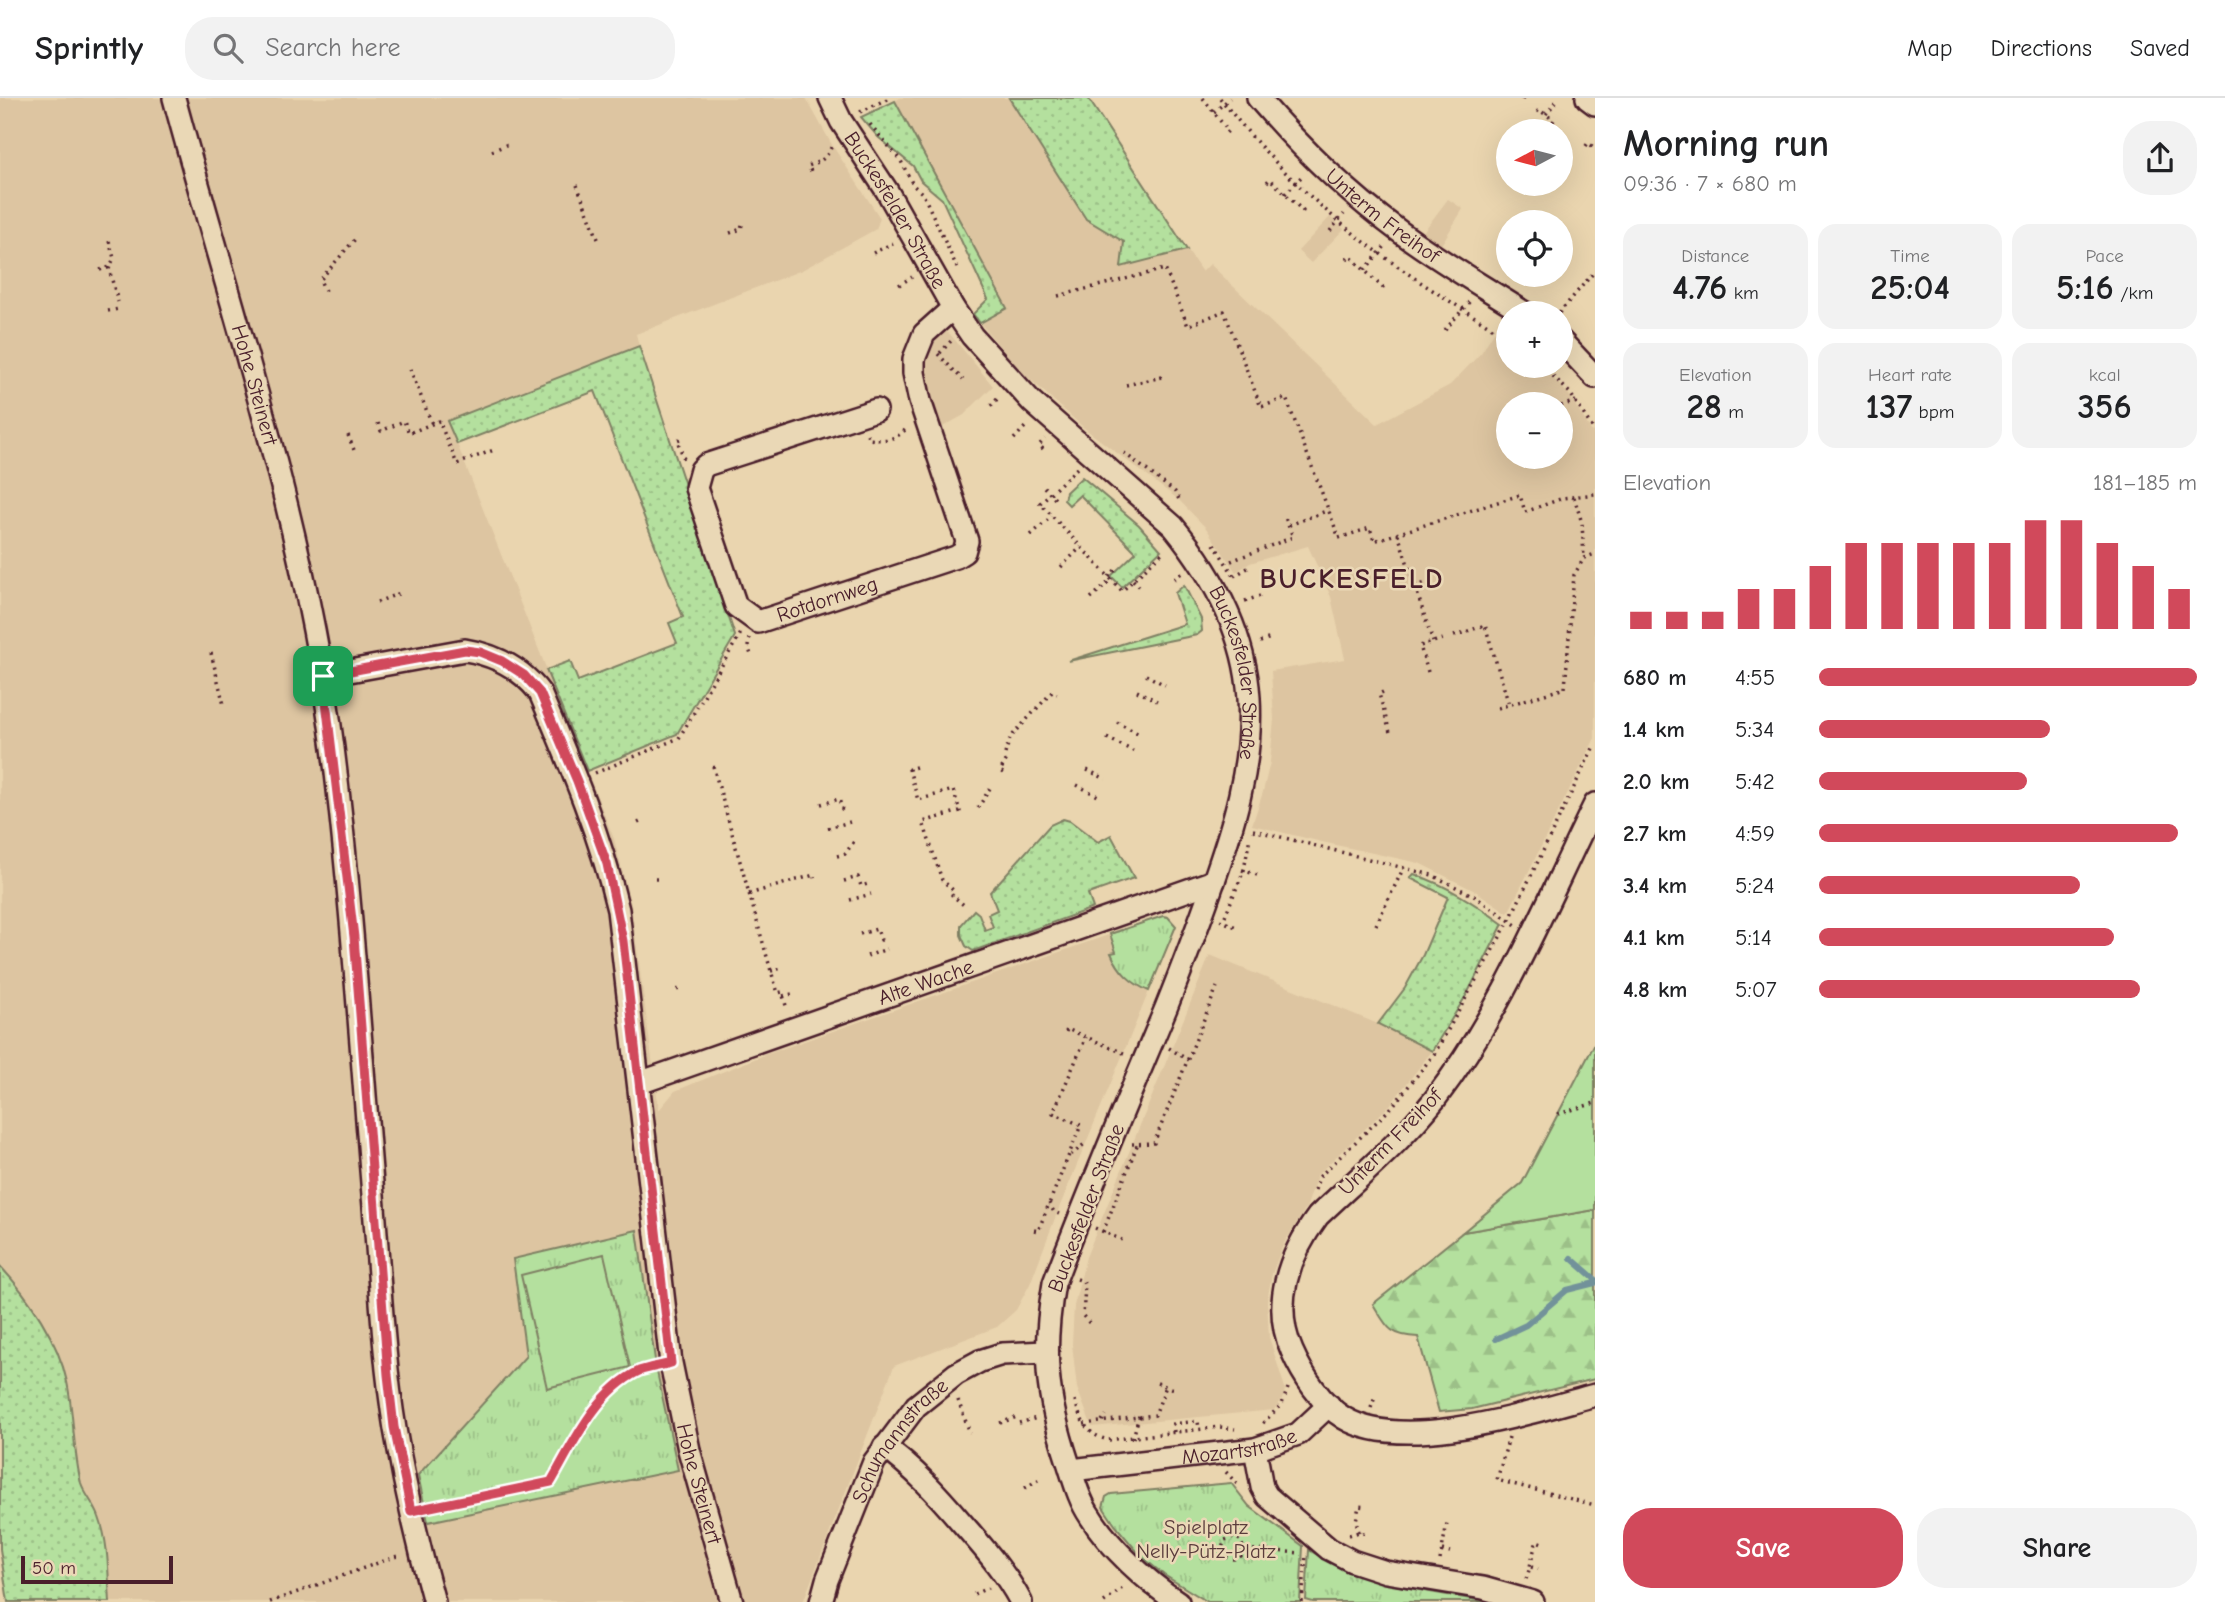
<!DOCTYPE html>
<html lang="en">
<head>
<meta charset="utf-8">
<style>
	:root { --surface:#fff; --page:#f2f2f2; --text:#202124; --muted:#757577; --line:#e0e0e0; --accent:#d1495b }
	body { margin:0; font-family:"Comic Neue",sans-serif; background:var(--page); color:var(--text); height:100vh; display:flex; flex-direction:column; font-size:26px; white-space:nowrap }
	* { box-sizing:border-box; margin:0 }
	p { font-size:23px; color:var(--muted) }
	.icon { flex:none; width:38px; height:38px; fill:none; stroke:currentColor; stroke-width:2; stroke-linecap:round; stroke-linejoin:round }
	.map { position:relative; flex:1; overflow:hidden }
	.side { display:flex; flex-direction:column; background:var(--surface); width:630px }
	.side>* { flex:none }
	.needle { width:46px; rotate:263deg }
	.fabs { position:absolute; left:1496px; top:21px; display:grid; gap:14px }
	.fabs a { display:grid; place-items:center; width:77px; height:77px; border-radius:50%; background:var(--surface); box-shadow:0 7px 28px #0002; font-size:35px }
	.scale { position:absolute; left:21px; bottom:18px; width:152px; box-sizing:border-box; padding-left:7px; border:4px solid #4a1f2b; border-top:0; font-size:19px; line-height:24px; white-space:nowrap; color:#4a1f2b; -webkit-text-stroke:5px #ead8b6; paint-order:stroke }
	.pin { position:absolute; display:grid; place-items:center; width:60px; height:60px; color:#fff; margin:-30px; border-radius:14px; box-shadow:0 4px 10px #0006 }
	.round { display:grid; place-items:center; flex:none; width:74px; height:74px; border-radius:28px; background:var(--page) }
	.head { display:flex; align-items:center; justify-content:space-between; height:119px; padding:0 28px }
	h1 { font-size:38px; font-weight:700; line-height:52px }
	.stats { display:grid; grid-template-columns:repeat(3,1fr); gap:10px; height:119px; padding:7px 28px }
	.stats div { display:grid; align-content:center; border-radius:18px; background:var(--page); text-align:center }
	.stats b { font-size:35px; font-weight:700 }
	.stats small { font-size:19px; font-weight:400 }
	.stats p { font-size:19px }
	.chart { height:196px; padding:14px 28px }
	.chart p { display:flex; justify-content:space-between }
	.chart svg { width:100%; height:126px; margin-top:7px; stroke:var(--accent); stroke-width:6 }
	.button { display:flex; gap:14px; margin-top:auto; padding:14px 28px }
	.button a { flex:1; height:80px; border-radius:28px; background:var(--accent); color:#fff; font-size:28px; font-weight:700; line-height:80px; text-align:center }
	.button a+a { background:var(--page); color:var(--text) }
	ul { padding:0 28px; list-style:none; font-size:23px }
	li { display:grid; grid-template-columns:112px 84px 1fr; align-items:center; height:52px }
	li i { height:18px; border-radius:9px; background:var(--accent) }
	header { display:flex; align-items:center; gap:42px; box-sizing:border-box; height:98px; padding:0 35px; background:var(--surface); border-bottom:2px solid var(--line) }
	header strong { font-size:33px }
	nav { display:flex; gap:38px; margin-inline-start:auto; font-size:24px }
	.search { width:490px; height:63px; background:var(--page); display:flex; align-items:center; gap:18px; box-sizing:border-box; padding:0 24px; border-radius:28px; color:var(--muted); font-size:26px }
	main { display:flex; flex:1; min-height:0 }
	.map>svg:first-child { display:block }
	.built { fill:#ddc5a1; fill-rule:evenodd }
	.grass { fill:url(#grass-dots); stroke:#7f8064; stroke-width:2 }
	.forest { fill:url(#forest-firs); stroke:#7f8064; stroke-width:2 }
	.park { fill:url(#park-tufts); stroke:#7f8064; stroke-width:2 }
	.garden { fill:#b4e09e; stroke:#7f8064; stroke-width:2 }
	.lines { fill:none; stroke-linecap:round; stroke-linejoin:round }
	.stream { stroke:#72929a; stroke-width:6 }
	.minor-casing { stroke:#4a1f2b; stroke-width:26 }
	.path { stroke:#4a1f2b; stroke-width:3.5; stroke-dasharray:2 5; stroke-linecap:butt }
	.minor { stroke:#ead8b6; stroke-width:21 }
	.route-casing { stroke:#fff; stroke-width:14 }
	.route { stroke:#d1495b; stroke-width:9 }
	.labels { text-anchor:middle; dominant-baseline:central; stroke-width:5; stroke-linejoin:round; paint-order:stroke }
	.street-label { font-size:21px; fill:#4a1f2b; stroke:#ead8b6 }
	.park-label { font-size:21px; fill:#5a3c3c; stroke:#ead8b6 }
	.district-label { font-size:28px; font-weight:bold; letter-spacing:2px; fill:#4a1f2b; stroke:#ead8b6 }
</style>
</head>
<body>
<header>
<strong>Sprintly</strong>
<div class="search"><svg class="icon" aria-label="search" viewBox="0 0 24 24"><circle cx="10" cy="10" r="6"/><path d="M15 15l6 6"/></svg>Search here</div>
<nav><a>Map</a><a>Directions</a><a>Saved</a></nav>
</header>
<main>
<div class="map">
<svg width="1595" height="1504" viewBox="0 0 1595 1504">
	<defs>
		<pattern id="grass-dots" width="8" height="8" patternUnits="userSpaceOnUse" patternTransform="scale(1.75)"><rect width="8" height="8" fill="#b4e09e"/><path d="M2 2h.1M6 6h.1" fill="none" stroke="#9cc088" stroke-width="1.8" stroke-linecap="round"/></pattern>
		<pattern id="forest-firs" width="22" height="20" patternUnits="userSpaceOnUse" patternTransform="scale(1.75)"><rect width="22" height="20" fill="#b4e09e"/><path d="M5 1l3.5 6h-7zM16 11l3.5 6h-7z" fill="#9cc088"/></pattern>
		<pattern id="park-tufts" width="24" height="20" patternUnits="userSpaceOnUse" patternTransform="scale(1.75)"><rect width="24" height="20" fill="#b4e09e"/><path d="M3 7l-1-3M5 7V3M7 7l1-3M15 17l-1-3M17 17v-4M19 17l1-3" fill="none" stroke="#9cc088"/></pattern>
	</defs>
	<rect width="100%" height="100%" fill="#ead5af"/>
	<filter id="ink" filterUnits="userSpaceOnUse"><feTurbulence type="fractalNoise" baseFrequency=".0143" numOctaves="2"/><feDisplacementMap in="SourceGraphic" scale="14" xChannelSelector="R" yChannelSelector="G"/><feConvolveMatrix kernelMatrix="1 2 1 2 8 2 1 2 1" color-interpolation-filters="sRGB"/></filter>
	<g filter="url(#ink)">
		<g class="built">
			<path d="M 0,0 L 806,0 L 832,47 L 880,120 L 876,131 L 802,172 L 636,236 L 639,248 L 448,323 L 614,741 L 631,807 L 659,1012 L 675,993 L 764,957 L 1163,818 L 1168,819 L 1176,828 L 1057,1115 L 1030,1186 L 1016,1212 L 997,1229 L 894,1268 L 803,1504 L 8,1504 L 0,1451 Z"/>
			<path d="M 900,0 L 1009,0 L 1086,121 L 1124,144 L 1122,169 L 1187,152 L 1202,174 L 1210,166 L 1377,326 L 1450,287 L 1481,255 L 1494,234 L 1508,243 L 1508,268 L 1541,268 L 1569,297 L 1595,339 L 1595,640 L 1508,815 L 1477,794 L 1419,765 L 1322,744 L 1252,727 L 1263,694 L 1270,664 L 1274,621 L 1271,573 L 1345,561 L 1331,499 L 1308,448 L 1250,465 L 1236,474 L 1206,430 L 1179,402 L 1084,330 L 1021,273 L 980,225 L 1007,210 L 895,3 ZM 1508,306 L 1561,306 L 1561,359 L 1508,359 Z"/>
			<path d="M 1448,101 L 1463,111 L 1441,147 L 1423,134 Z"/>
			<path d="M 1330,119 L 1344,131 L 1311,165 L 1298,153 Z"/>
			<path d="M 944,233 L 950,236 L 993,288 L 964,317 L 937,332 L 922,265 L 934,239 Z"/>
			<path d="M 1210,857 L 1378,926 L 1432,953 L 1390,1007 L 1317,1077 L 1307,1108 L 1283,1147 L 1272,1176 L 1267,1203 L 1269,1239 L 1285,1290 L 1284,1298 L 1274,1312 L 1092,1329 L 1077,1290 L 1072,1246 L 1074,1208 L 1086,1159 Z"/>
		</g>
		<g class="grass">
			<path d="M 1009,0 L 1088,0 L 1187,152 L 1121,169 L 1124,144 L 1086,121 Z"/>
			<path d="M 895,3 L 1007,210 L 980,225 L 973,216 L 988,201 L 942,101 L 921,83 L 913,68 L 878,39 L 861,19 Z"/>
			<path d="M 639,248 L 735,538 L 677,636 L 587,673 L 546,572 L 570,563 L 578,583 L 677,545 L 669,525 L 683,519 L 595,293 L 457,346 L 447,323 Z"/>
			<path d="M 1082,379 L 1139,427 L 1161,452 L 1122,489 L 1111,478 L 1136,454 L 1080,397 L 1069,407 L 1064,402 L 1066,394 Z"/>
			<path d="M 1184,487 L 1201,521 L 1202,533 L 1197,537 L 1068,563 L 1185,526 L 1175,495 Z"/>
			<path d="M 1063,721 L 1070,723 L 1098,744 L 1111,737 L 1134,780 L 1088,796 L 1093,810 L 973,853 L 966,848 L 961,837 L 961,827 L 974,812 L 979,816 L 985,832 L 993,829 L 988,816 L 997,812 L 990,794 L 1050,727 Z"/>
			<path d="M 1414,776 C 1448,788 1474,805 1503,826 L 1467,896 L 1432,953 L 1378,926 L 1405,890 L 1423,857 L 1448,799 L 1410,780 Z"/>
			<path d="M 0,1168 C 29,1199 58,1242 67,1284 C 74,1317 73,1353 81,1385 C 85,1397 95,1407 99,1419 C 109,1446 108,1476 110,1504 L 8,1504 L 0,1451 Z"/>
		</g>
		<path class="forest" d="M 1595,1112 L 1595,1281 L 1472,1311 L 1439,1314 L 1418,1239 C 1389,1238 1387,1229 1373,1206 L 1463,1134 Z"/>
		<g class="park">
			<path d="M 1163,818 L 1168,819 L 1176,828 L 1149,893 C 1131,885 1119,874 1111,855 L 1116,854 L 1110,836 Z"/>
			<path d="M 637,1132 L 656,1269 L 678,1372 L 428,1424 L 418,1377 L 526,1258 L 513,1161 Z"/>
			<path d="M 1231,1385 L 1249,1408 L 1303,1448 L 1300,1504 L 1208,1504 L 1164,1477 L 1141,1458 L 1115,1427 L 1103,1409 L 1106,1399 L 1111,1396 Z"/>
			<path d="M 1309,1452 C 1368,1490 1421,1491 1487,1504 L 1313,1504 L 1306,1502 Z"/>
		</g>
		<g class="garden">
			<path d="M 1595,945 L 1595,1112 L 1463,1134 L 1522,1085 Z"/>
			<path d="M 604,1156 L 630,1269 L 547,1290 L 521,1177 Z"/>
		</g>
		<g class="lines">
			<g class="stream">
				<path d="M 1571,1160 L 1595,1181"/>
				<path d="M 1496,1241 L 1526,1227 L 1567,1192 L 1595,1185"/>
			</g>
			<g class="minor-casing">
				<g id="minor">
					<path id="s1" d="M 174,0 C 232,215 305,428 333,650 C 352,802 361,956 374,1109 C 380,1183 383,1258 395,1331 C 405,1390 418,1447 434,1504"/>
					<path id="s2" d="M 830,0 L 841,23 L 887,93 L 953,210 L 972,238 L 1032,304 L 1173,428 C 1213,477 1245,536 1249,600 C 1253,667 1233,729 1211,791 C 1197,831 1182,870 1166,910 C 1128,1001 1089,1092 1054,1185 C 1042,1253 1046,1298 1068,1364 C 1074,1382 1079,1402 1090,1418 C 1109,1449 1147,1484 1178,1504"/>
					<path id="s3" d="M 1258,0 C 1300,49 1346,94 1399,133 C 1439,163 1483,188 1525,215"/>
					<path d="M 1587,0 L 1595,6"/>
					<path d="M 1561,243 L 1595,279"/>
					<path id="s4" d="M 876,312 L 706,367 L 701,372 L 696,390 L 736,508 L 758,524 L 956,459 L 964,454 L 967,443 L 920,303 L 914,275 L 914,261 L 924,236 L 953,210"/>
					<path id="s5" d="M 322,578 L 465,552 C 496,557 521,570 540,595 C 570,666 600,736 618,812 L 671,1265 L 689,1352 L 732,1504"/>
					<path d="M 1595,706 C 1545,807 1504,911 1435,1001 C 1401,1044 1357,1081 1318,1118 C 1289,1157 1271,1206 1292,1253 C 1302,1276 1322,1307 1344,1320 C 1404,1356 1531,1314 1595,1297"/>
					<path id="s6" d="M 639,985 L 1214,783"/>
					<path d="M 884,1349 C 914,1370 938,1397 962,1425 C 984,1450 1005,1474 1021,1504"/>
					<path d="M 1255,1351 L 1262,1389 L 1267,1398 L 1329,1451 L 1352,1463 L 1386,1474 L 1483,1490 L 1533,1504"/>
					<path id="s7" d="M 1071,1372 L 1255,1351 L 1298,1336 L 1329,1307"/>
					<path id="s8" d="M 821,1504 L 827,1482 L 874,1364 L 916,1308 L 956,1276 L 980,1263 L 1002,1256 L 1046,1254"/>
				</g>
			</g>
			<g class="path">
				<path d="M 1203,0 L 1228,33 L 1225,36"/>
				<path d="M 1220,0 C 1266,59 1321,113 1382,157 C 1422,187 1466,213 1508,240"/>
				<path d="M 1522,2 L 1523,0"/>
				<path d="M 860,14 L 889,0"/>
				<path d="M 1214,14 L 1230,0"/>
				<path d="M 1537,14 L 1539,12 L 1554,22 L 1552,25"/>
				<path d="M 1546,16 L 1559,0"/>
				<path d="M 870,26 L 901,63 L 913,87 L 923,96 L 959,174"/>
				<path d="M 1586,48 L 1588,45 L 1595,50"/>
				<path d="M 492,53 L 508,46"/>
				<path d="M 811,73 L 808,68 C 822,63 827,60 832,47"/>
				<path d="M 1267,84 L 1270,81 L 1303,113 L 1300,117"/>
				<path d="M 577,87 L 598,141"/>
				<path d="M 1285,96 L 1303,77"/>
				<path d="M 1330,133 L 1344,116"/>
				<path d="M 730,135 L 741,131 L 743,122"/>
				<path d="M 109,143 L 114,160 L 109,171 L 118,204"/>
				<path d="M 873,155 L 893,145"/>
				<path d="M 1347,161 L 1350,158 L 1383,190 L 1380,194"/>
				<path d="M 100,172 L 110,169"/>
				<path d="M 1365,172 L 1386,147"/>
				<path d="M 899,187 L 912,179"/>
				<path d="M 325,193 L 320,182 L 356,140"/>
				<path d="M 1058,198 L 1165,171 L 1188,228 L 1224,213 L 1261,309 L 1286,300 L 1339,440 L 1370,430 L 1374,443 L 1520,397 L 1525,414 L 1563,400 L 1595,396"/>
				<path d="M 108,213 L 119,211"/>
				<path d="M 1559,215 L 1595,173"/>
				<path d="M 1445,232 L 1470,203"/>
				<path d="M 940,255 L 951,243"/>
				<path d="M 938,256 L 963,282"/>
				<path d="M 1543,268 L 1570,295 L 1595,334"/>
				<path d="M 410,271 L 432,326"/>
				<path d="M 1126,287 L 1167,278"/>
				<path d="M 991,308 L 999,299"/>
				<path d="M 1561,308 L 1576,303"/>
				<path d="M 378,325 L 381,333 L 404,323 L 409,335 L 439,323 L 457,366 L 494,352"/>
				<path d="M 867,336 L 869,341 C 885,343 896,342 907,330"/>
				<path d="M 348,337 L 354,352"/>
				<path d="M 680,341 L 677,342 L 684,361"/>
				<path d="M 1014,341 L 1027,327"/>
				<path d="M 1043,351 L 1039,347 L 1045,341"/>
				<path d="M 1124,355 L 1175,394 L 1181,405"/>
				<path d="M 1077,370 L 1040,405 L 1122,493 L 1165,452"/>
				<path d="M 1044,389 L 1056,402"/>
				<path d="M 1574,399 L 1582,425 L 1584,460"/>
				<path d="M 1289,427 L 1329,412"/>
				<path d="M 1398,436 L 1433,544"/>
				<path d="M 1031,437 L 1052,418"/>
				<path d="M 1214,446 L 1234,478"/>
				<path d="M 1231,463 L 1293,439 L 1284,417"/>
				<path d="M 1061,469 L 1081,449"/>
				<path d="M 1234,478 L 1251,468"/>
				<path d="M 1109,479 L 1117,470"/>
				<path d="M 1174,481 L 1183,474"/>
				<path d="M 1133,482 L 1140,489"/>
				<path d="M 1415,488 L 1426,485"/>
				<path d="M 1091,500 L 1112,481"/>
				<path d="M 1245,503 L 1260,498"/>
				<path d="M 377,504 L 403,494"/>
				<path d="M 1454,538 L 1485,527 L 1509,607"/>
				<path d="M 749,540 L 748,549 L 752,559"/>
				<path d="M 1260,544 L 1273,539"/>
				<path d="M 211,555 L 224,607"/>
				<path d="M 1428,574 L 1420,548 L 1443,541"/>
				<path d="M 1146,577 L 1165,587"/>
				<path d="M 1137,593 L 1157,603"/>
				<path d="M 1383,594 L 1379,596 L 1391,638"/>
				<path d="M 1498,610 L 1565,590 L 1574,477 L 1584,460 L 1595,456"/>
				<path d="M 1117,624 L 1141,637"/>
				<path d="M 1107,640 L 1133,653"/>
				<path d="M 1005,656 L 1010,640 L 1052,594 L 1057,596"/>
				<path d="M 713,668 L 771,873 L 778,895 L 782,894 L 787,911"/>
				<path d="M 916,669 L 909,671 L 918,702 L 953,692 L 960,713 L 923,724 L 942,782 L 954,793 L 952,797 L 966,809"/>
				<path d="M 1087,672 L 1106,681"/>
				<path d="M 595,675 L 679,640 L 741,535"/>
				<path d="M 1003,675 L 1000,673 L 1007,661"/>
				<path d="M 1077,687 L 1098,698"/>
				<path d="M 821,706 L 839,701 L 842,711 L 846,710"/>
				<path d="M 978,710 L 990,690 L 993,692"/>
				<path d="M 638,725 L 640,724"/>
				<path d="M 828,730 L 850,724"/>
				<path d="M 1253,732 L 1432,777 L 1474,798 L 1516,827"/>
				<path d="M 837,758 L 845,756 L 855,742"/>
				<path d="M 1242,772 L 1257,777"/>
				<path d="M 655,781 L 659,781"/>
				<path d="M 844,783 L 858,779 L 861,788 L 868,786"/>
				<path d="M 749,796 L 814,777 L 815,780"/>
				<path d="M 850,802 L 871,796"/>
				<path d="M 1225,818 L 1244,772 L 1250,739"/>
				<path d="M 1220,822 L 1236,829"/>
				<path d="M 1376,827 L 1404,769"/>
				<path d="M 860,836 L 877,831 L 881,842 L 884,841"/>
				<path d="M 867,858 L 887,851"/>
				<path d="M 771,873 L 782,870"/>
				<path d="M 677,892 L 681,890"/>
				<path d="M 783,898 L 792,896"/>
				<path d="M 1066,934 L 1067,931 L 1126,956"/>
				<path d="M 1169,950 L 1188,962"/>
				<path d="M 1558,1016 L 1595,1005"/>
				<path d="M 1132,1046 L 1154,1045 L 1217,889"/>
				<path d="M 1071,1057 L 1087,1044"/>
				<path d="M 1315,1092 L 1319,1079 L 1392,1009 L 1435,955 L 1509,823 L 1595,646"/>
				<path d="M 1049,1105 L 1054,1114 L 1059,1116"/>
				<path d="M 1095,1130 L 1122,1142"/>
				<path d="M 1034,1132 L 1038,1133 L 1081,1027 L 1053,1015 L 1086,939"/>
				<path d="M 1103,1134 L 1138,1045"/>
				<path d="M 1077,1181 L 1083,1183 L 1085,1188 L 1083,1218 L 1091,1227"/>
				<path d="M 1157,1285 L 1176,1292"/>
				<path d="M 958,1302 L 970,1335"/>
				<path d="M 1075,1302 C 1080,1322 1087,1337 1108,1342 L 1220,1329 L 1235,1331"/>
				<path d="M 1371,1310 L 1375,1299"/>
				<path d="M 1102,1323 L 1106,1317"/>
				<path d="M 1000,1325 L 1017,1319"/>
				<path d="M 1019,1325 L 1037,1320"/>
				<path d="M 1263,1325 L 1282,1306 L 1288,1290"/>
				<path d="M 1084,1326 L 1155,1317 L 1166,1288"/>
				<path d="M 1174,1334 L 1173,1326 L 1198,1323 L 1199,1331"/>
				<path d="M 1509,1339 L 1497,1382 L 1595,1407"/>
				<path d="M 1133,1340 L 1140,1314"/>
				<path d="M 1226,1374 L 1240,1389"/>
				<path d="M 1025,1390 L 1038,1382"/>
				<path d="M 429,1410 L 551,1384 C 575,1343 600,1280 652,1269"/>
				<path d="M 1359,1434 L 1356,1423 L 1359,1408 L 1367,1409"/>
				<path d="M 1349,1437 L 1359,1434 L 1368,1436"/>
				<path d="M 1244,1451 L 1241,1458 L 1234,1461 L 1226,1459 L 1222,1450 L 1225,1442 L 1234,1439 L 1240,1442 L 1244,1451 L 1301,1455"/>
				<path d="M 1442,1452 L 1450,1454"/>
				<path d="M 1440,1462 L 1447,1425 L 1449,1425"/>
				<path d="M 1531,1469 L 1538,1471"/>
				<path d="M 1526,1481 C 1531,1468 1532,1457 1537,1443 L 1542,1445"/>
				<path d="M 974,1496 L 988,1490"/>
				<path d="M 270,1504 L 400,1457"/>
				<path d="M 1104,1504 L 1125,1488"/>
				<path d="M 1302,1504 L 1306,1457"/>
			</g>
			<use href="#minor" class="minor"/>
		</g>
	</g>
	<g class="lines" filter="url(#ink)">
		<g class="route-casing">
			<path id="route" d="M 465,552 L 480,554 L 502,563 L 524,577 L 540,595 L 577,683 L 607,766 L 623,843 L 671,1265 C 661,1268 649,1269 639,1273 C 596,1294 574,1344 551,1384 L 411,1413 L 394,1329 L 388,1277 L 354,839 L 323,578 Z"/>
		</g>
		<use href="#route" class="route"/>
	</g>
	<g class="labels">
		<g class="street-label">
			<text stroke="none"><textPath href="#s2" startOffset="130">Buckesfelder Straße</textPath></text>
			<text stroke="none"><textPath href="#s3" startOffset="172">Unterm Freihof</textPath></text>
			<text stroke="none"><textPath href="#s1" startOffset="298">Hohe Steinert</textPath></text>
			<text stroke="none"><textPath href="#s4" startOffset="429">Rotdornweg</textPath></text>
			<text stroke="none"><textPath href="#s2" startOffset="718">Buckesfelder Straße</textPath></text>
			<text stroke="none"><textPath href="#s6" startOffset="304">Alte Wache</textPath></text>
			<text transform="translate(1390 1044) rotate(-46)">Unterm Freihof</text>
			<text transform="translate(1086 1110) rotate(-69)">Buckesfelder Straße</text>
			<text stroke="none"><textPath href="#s8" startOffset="182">Schumannstraße</textPath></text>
			<text stroke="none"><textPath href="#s7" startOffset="170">Mozartstraße</textPath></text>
			<text stroke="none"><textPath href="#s5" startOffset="1045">Hohe Steinert</textPath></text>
		</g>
		<g class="park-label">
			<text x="1206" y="1429">Spielplatz<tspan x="1206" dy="24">Nelly-Pütz-Platz</tspan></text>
		</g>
		<g class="district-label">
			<text x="1352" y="481">BUCKESFELD</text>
		</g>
	</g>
</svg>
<div class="fabs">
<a><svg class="needle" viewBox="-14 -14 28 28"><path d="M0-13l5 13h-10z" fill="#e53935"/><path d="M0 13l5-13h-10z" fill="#757577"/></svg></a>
<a><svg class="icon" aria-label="locate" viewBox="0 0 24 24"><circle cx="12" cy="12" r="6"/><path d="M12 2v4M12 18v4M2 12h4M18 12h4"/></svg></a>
<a>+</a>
<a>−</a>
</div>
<div class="scale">50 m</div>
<div class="pin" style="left:323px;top:578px;background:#1e9e55"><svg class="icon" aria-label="arrive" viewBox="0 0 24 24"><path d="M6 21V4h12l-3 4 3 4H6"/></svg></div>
</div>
<section class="side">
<div class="head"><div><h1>Morning run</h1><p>09:36 · 7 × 680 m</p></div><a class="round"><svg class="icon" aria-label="share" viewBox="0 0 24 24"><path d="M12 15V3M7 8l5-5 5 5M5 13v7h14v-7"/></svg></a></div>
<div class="stats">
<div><p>Distance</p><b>4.76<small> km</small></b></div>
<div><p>Time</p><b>25:04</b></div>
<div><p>Pace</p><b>5:16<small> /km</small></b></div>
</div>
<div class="stats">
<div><p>Elevation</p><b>28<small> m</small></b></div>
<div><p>Heart rate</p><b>137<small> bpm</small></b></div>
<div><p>kcal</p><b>356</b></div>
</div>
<div class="chart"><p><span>Elevation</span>181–185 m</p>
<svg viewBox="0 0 160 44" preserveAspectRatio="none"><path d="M5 44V38M15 44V38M25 44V38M35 44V30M45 44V30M55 44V22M65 44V14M75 44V14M85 44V14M95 44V14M105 44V14M115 44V6M125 44V6M135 44V14M145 44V22M155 44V30"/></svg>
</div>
<ul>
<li><b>680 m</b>4:55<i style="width:100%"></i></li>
<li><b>1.4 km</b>5:34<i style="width:61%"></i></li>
<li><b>2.0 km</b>5:42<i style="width:55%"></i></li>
<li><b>2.7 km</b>4:59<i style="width:95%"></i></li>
<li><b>3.4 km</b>5:24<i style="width:69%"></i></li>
<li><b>4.1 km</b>5:14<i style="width:78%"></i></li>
<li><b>4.8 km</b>5:07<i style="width:85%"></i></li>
</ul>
<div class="button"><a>Save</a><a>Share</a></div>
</section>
</main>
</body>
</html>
